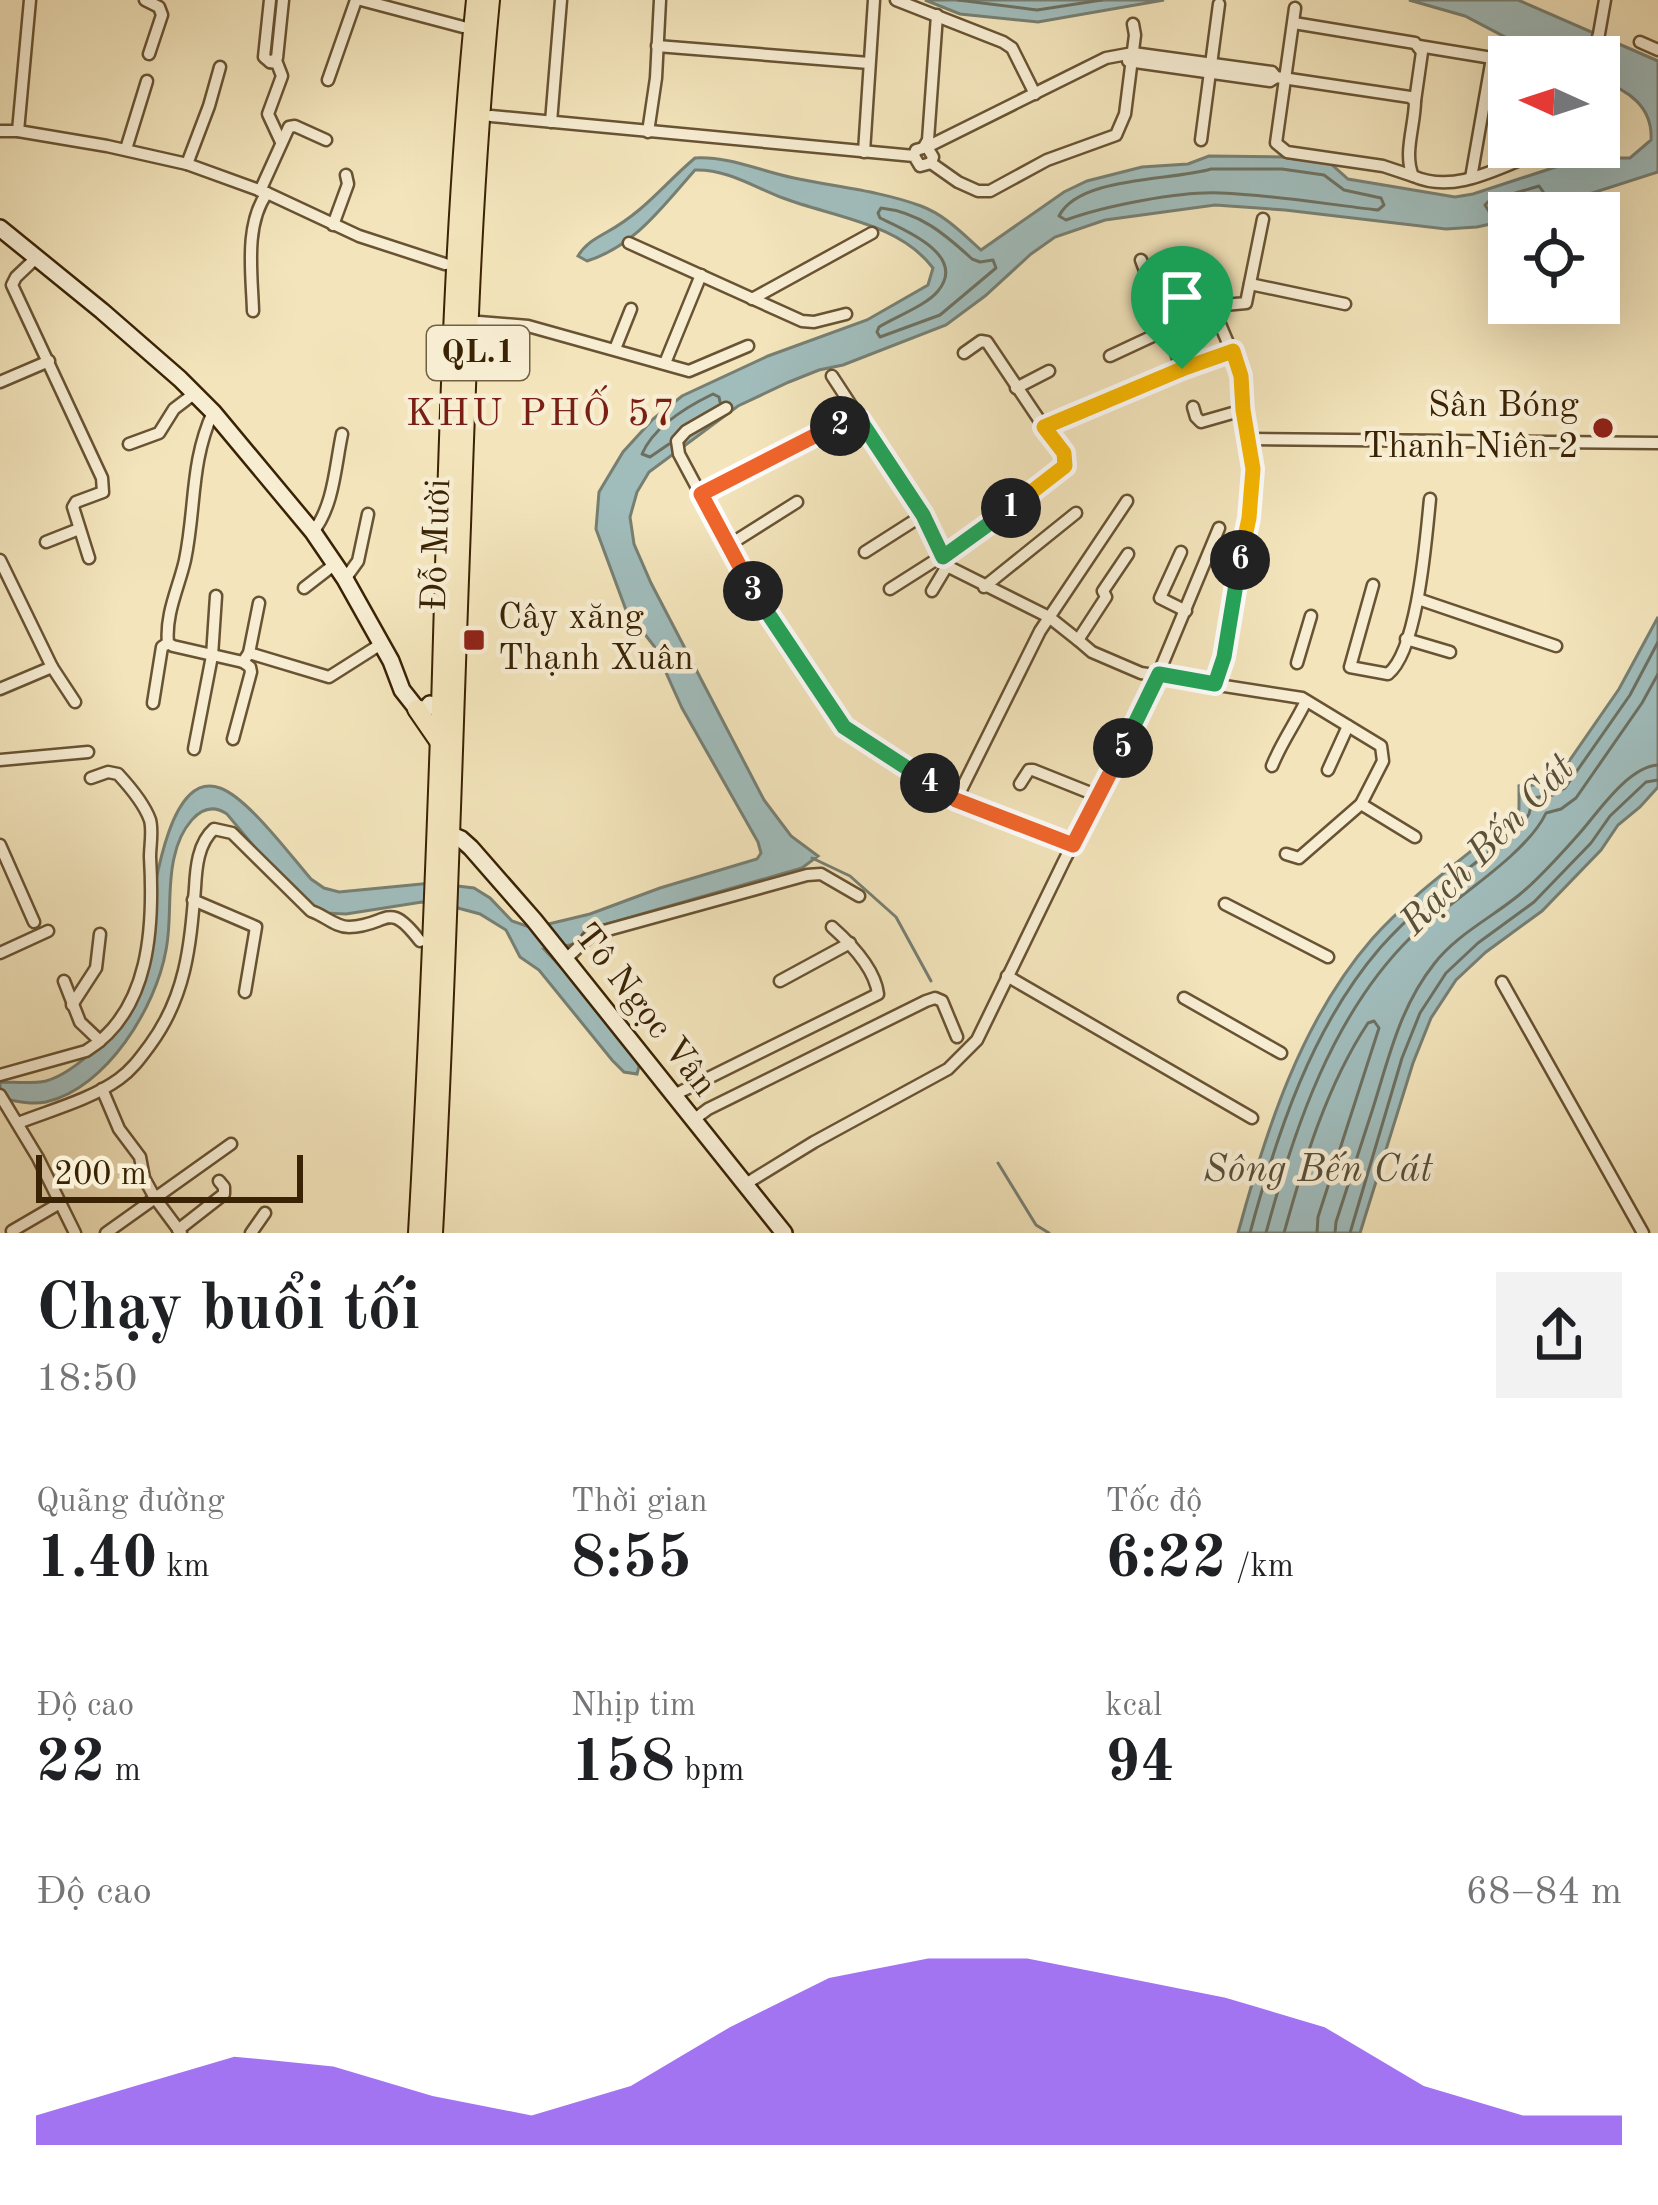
<!DOCTYPE html>
<html lang="vi">
<head>
<meta charset="utf-8">
<style>
	:root { --surface:#fff; --page:#f2f2f2; --text:#202124; --muted:#757577; --accent:#7c3aed }
	body { margin:0; font-family:"Old Standard TT",serif; background:var(--page); color:var(--text); height:100vh; display:flex; flex-direction:column; font-size:45px; white-space:nowrap }
	* { box-sizing:border-box; margin:0 }
	p { font-size:39px; color:var(--muted) }
	.icon { flex:none; width:66px; height:66px; fill:none; stroke:currentColor; stroke-width:2; stroke-linecap:round; stroke-linejoin:round }
	.map { position:relative; height:1233px; overflow:hidden }
	.details { display:flex; flex-direction:column; background:var(--surface); flex:1 }
	.details>* { flex:none }
	.needle { width:78px; rotate:273deg }
	.fabs { position:absolute; left:1488px; top:36px; display:grid; gap:24px }
	.fabs a { display:grid; place-items:center; width:132px; height:132px; border-radius:0px; background:var(--surface); box-shadow:0 12px 48px #0002; font-size:60px }
	.scale { position:absolute; left:36px; bottom:30px; width:267px; box-sizing:border-box; padding-left:12px; border:6px solid #3a2304; border-top:0; font-size:33px; line-height:42px; white-space:nowrap; color:#3a2304; -webkit-text-stroke:9px #f7edd3; paint-order:stroke }
	.pin { position:absolute; display:grid; place-items:center; width:102px; height:102px; color:#fff; margin:-123px -51px; border-radius:50% 50% 50% 0; rotate:-45deg; box-shadow:0 0 12px #0007 }
	.pin .icon { rotate:45deg }
	.km { position:absolute; width:60px; height:60px; margin:-30px; border-radius:50%; background:#222; color:#fff; font-size:33px; line-height:60px; text-align:center }
	.round { display:grid; place-items:center; flex:none; width:126px; height:126px; border-radius:0px; background:var(--page) }
	.summary { display:flex; align-items:center; justify-content:space-between; height:204px; padding:0 36px }
	h1 { font-size:66px; font-weight:600; line-height:90px }
	.metrics { display:grid; grid-template-columns:repeat(3,1fr); gap:18px; height:204px; padding:12px 36px }
	.metrics div { display:grid; align-content:center }
	.metrics b { font-size:60px; font-weight:600 }
	.metrics small { font-size:33px; font-weight:400 }
	.metrics p { font-size:33px }
	.chart { height:336px; padding:24px 36px }
	.chart p { display:flex; justify-content:space-between }
	.chart svg { width:100%; height:216px; margin-top:12px; fill:var(--accent); opacity:.7 }
	.map>svg:first-child { display:block }
	.water { fill:#a0bcbb; stroke:#777f72; stroke-width:3 }
	.lines { fill:none; stroke-linecap:round; stroke-linejoin:round }
	.shore { stroke:#6d7060; stroke-width:3 }
	.stream { stroke:#777f72; stroke-width:3 }
	.street-casing { stroke:#685332; stroke-width:15 }
	.secondary-casing { stroke:#3a2304; stroke-width:20 }
	.highway-casing { stroke:#3a2304; stroke-width:22 }
	.street { stroke:#f7edd3; stroke-width:10 }
	.secondary { stroke:#f7edd3; stroke-width:15 }
	.highway { stroke:#f3e4bb; stroke-width:18 }
	.split-1-casing { stroke:#fff; stroke-width:24 }
	.split-2-casing { stroke:#fff; stroke-width:24 }
	.split-3-casing { stroke:#fff; stroke-width:24 }
	.split-4-casing { stroke:#fff; stroke-width:24 }
	.split-5-casing { stroke:#fff; stroke-width:24 }
	.split-6-casing { stroke:#fff; stroke-width:24 }
	.split-7-casing { stroke:#fff; stroke-width:24 }
	.split-1 { stroke:#f5b400; stroke-width:15 }
	.split-2 { stroke:#22a559; stroke-width:15 }
	.split-3 { stroke:#f0652b; stroke-width:15 }
	.split-4 { stroke:#22a559; stroke-width:15 }
	.split-5 { stroke:#f0652b; stroke-width:15 }
	.split-6 { stroke:#22a559; stroke-width:15 }
	.split-7 { stroke:#f5b400; stroke-width:15 }
	.poi-dot { fill:#8f2418; stroke:#f7edd3; stroke-width:4.5 }
	.labels { text-anchor:middle; dominant-baseline:central; stroke-width:9; stroke-linejoin:round; paint-order:stroke }
	.shield { fill:#f7edd3; stroke:#736042; stroke-width:3 }
	.shield-label { font-size:33px; font-weight:bold; fill:#3a2304 }
	.poi-label { font-size:36px; fill:#3a2304; stroke:#f7edd3; text-anchor:end }
	.street-label { font-size:36px; fill:#3a2304; stroke:#f7edd3 }
	.neighbourhood-label { font-size:39px; letter-spacing:3px; fill:#7a1f14; stroke:#f7edd3 }
	.water-label { font-size:39px; font-style:italic; fill:#59513b; stroke:#f7edd3 }
</style>
</head>
<body>
<div class="map">
<svg width="1658" height="1233" viewBox="0 0 1658 1233">
	<rect width="100%" height="100%" fill="#f3e4bb"/>
	<filter id="stains"><feTurbulence type="fractalNoise" baseFrequency=".00167" numOctaves="4"/><feColorMatrix values="0 0 0 0 .2 0 0 0 0 .09 0 0 0 0 .02 0 0 0 .5 -.17"/></filter>
	<radialGradient id="worn" r=".72"><stop offset=".6" stop-color="#630" stop-opacity="0"/><stop offset="1" stop-color="#630" stop-opacity=".3"/></radialGradient>
	<g class="water">
		<path d="M 925,0 L 1164,0 L 1038,22 L 960,14 Z"/>
		<path d="M 1409,0 L 1518,0 L 1658,61 L 1658,172 L 1530,213 L 1509,213 L 1509,220 L 1477,227 L 1446,229 L 1285,210 L 1215,205 L 1105,220 L 1055,237 L 1031,254 L 985,296 L 946,325 L 843,365 L 819,370 L 789,382 L 738,406 L 649,472 L 637,492 L 630,517 L 634,544 L 651,583 L 764,800 L 791,836 L 818,856 L 802,868 L 600,926 L 584,932 L 576,944 L 544,949 L 595,1003 L 625,1042 L 639,1066 L 637,1074 L 624,1072 L 612,1060 L 539,970 L 520,957 L 506,930 L 480,914 L 443,904 L 422,902 L 346,914 L 324,913 L 300,902 L 227,814 C 199,795 179,834 174,858 C 167,888 172,920 166,950 C 156,1007 107,1088 46,1102 C 31,1105 15,1101 0,1098 L 0,1082 C 15,1082 32,1084 46,1081 C 77,1072 118,1030 133,1001 C 149,969 153,764 220,788 C 248,798 290,855 311,879 L 324,888 L 339,892 L 432,883 L 474,888 L 490,898 L 512,921 L 532,928 L 590,914 L 660,888 L 757,859 L 761,853 L 758,842 L 682,708 L 654,646 L 626,610 L 596,529 L 599,492 L 623,452 L 653,419 L 682,396 L 768,356 L 867,320 L 928,285 L 933,268 C 899,223 833,217 783,198 C 754,187 727,169 695,170 C 663,206 635,246 587,261 L 578,256 C 585,244 595,239 607,232 C 645,211 663,185 695,158 C 729,156 760,171 794,178 C 836,187 881,191 921,206 C 945,215 962,233 981,250 L 1064,192 L 1087,181 L 1142,167 L 1188,164 L 1209,156 L 1282,157 L 1331,164 L 1348,179 L 1455,197 L 1473,194 L 1583,158 L 1630,158 L 1651,140 C 1653,107 1628,89 1599,81 L 1599,57 L 1543,57 L 1465,16 Z"/>
		<path d="M 1658,617 L 1658,787 L 1640,807 L 1618,825 L 1601,850 L 1542,911 L 1486,952 L 1456,980 L 1431,1018 L 1413,1063 L 1360,1233 L 1238,1233 C 1266,1130 1301,1021 1372,939 C 1413,893 1466,857 1513,817 L 1519,809 L 1519,786 L 1549,784 L 1556,780 L 1619,689 Z"/>
	</g>
	<g class="lines">
		<g class="shore">
			<path d="M 958,0 L 1037,10 L 1102,0"/>
			<path d="M 1211,169 L 1282,169 L 1324,175 L 1344,190 L 1381,198 L 1384,205 L 1378,210 C 1325,204 1273,195 1221,193 C 1180,191 1104,206 1066,220 L 1059,216 C 1079,176 1172,181 1211,169 Z"/>
			<path d="M 881,208 C 919,212 945,234 972,259 L 980,262 L 993,260 L 996,268 L 940,315 L 880,337 L 877,332 L 879,327 C 895,317 927,305 938,291 C 968,255 903,229 880,218 L 878,213 Z"/>
			<path d="M 1516,213 L 1506,209 L 1490,213 L 1485,205 L 1489,201 L 1539,186 L 1544,193 L 1536,204 L 1535,213"/>
			<path d="M 669,444 L 650,457 L 642,454 C 654,426 686,407 713,394 L 719,397 L 720,402"/>
			<path d="M 1250,1233 C 1277,1133 1312,1027 1380,948 C 1421,901 1474,866 1521,826 L 1529,814 L 1533,798 L 1553,795 L 1565,788 L 1630,695 L 1658,642"/>
			<path d="M 1266,1233 C 1294,1129 1332,1015 1411,937 C 1447,903 1527,855 1546,813 L 1561,809 L 1576,798 L 1642,703 L 1658,674"/>
			<path d="M 1284,1233 C 1304,1161 1327,1085 1368,1023 L 1374,1021 L 1379,1028 L 1318,1217 L 1317,1233"/>
			<path d="M 1335,1233 L 1336,1222 C 1348,1184 1361,1146 1373,1108 C 1389,1057 1400,1007 1434,964 C 1456,935 1491,918 1519,895 C 1540,878 1560,855 1578,835 C 1597,814 1627,767 1658,765"/>
			<path d="M 1350,1233 L 1402,1058 L 1420,1013 L 1446,973 L 1478,943 L 1534,902 L 1591,843 L 1610,816 L 1646,782 L 1658,780"/>
		</g>
		<g class="stream">
			<path d="M 812,858 L 850,876 L 896,917 L 931,981"/>
			<path d="M 998,1163 L 1036,1225 L 1049,1233"/>
		</g>
		<g class="street-casing">
			<g id="street">
				<path d="M 145,0 L 159,7 L 162,15 L 149,54"/>
				<path d="M 270,0 L 264,57 L 270,62 L 277,58 L 283,0"/>
				<path d="M 361,0 L 463,27"/>
				<path d="M 896,0 L 1003,42 L 1012,48 L 1035,94"/>
				<path d="M 1295,8 L 1276,143 L 1287,152 L 1383,166 L 1413,176"/>
				<path d="M 1294,23 L 1415,43 L 1422,52 L 1415,101"/>
				<path d="M 1640,42 L 1658,50"/>
				<path d="M 657,46 L 869,63"/>
				<path d="M 1419,46 L 1492,58 L 1509,58"/>
				<path d="M 1592,57 L 1599,34 L 1605,0"/>
				<path d="M 1128,61 L 1270,81 L 1276,77"/>
				<path d="M 270,62 L 277,63 L 282,76 L 268,114 L 281,142"/>
				<path d="M 328,80 L 356,0"/>
				<path d="M 491,116 L 914,156 L 920,166 L 931,163 L 933,157 L 927,147 L 916,150 L 914,156"/>
				<path d="M 551,122 L 561,0"/>
				<path d="M 0,131 L 18,131 L 107,146 L 187,164 L 267,193 L 359,236 L 445,264"/>
				<path d="M 18,131 L 30,0"/>
				<path d="M 648,132 L 656,78 L 660,0"/>
				<path d="M 1201,140 L 1219,4"/>
				<path d="M 924,147 L 928,140 L 937,15"/>
				<path d="M 927,147 L 1106,58 L 1133,53 L 1272,72 L 1276,77 L 1410,97 L 1415,101 C 1415,125 1403,154 1413,176 C 1460,197 1510,160 1554,147"/>
				<path d="M 126,149 L 147,81"/>
				<path d="M 864,152 L 874,0"/>
				<path d="M 931,163 L 958,182 L 978,191 L 990,191 L 1047,160 L 1116,135 L 1125,114 L 1135,35 L 1133,24"/>
				<path d="M 187,164 L 209,106 L 220,67"/>
				<path d="M 1471,178 L 1492,58"/>
				<path d="M 260,191 L 289,127 L 295,126 L 326,140"/>
				<path d="M 333,225 L 348,184 L 346,175"/>
				<path d="M 629,243 L 802,321 L 814,322 L 846,314"/>
				<path d="M 36,258 L 16,277 L 12,285 L 102,478 L 103,492 L 76,502 L 73,507 L 89,558"/>
				<path d="M 1141,260 L 1182,369"/>
				<path d="M 1250,284 L 1345,304"/>
				<path d="M 1208,296 L 1242,376 L 1243,410 L 1253,469 L 1249,518 L 1241,546 L 1235,596 L 1224,657 L 1215,684"/>
				<path d="M 752,299 L 872,233"/>
				<path d="M 1213,306 L 1246,303 L 1263,219"/>
				<path d="M 253,311 C 252,275 244,225 267,193"/>
				<path d="M 479,322 L 528,326 L 689,371 L 748,346"/>
				<path d="M 615,349 L 631,309"/>
				<path d="M 964,353 L 981,341 L 987,342 L 1044,427"/>
				<path d="M 1110,356 L 1168,329"/>
				<path d="M 665,363 L 701,275"/>
				<path d="M 832,376 L 923,515 L 947,566 L 1049,617 L 1078,640 L 1106,597 L 1103,591 L 1128,554"/>
				<path d="M 0,382 L 49,361"/>
				<path d="M 1016,388 L 1049,371"/>
				<path d="M 1193,407 L 1196,417 L 1201,422 L 1243,410"/>
				<path d="M 726,408 L 686,431 L 677,441 L 679,454 L 748,583 L 844,727 L 956,800 L 1073,845"/>
				<path d="M 213,412 C 190,463 196,507 185,560 C 179,587 165,614 168,643 L 173,646 L 243,662 L 249,653 L 259,603"/>
				<path d="M 1248,439 L 1658,443"/>
				<path d="M 129,444 L 159,433 L 174,409 L 195,393"/>
				<path d="M 701,494 L 826,429 L 861,420"/>
				<path d="M 313,532 C 334,505 335,467 342,434"/>
				<path d="M 46,542 L 79,529"/>
				<path d="M 729,545 L 797,502"/>
				<path d="M 865,552 L 923,515"/>
				<path d="M 1181,552 L 1160,598 L 1186,611"/>
				<path d="M 0,560 L 52,667"/>
				<path d="M 345,579 L 358,561 L 368,514"/>
				<path d="M 1373,585 L 1350,667 L 1388,674 C 1418,650 1426,538 1430,499"/>
				<path d="M 984,587 L 1076,513"/>
				<path d="M 304,588 L 335,564"/>
				<path d="M 890,589 L 975,535 L 1065,466 L 1064,453 L 1044,427 L 1047,424 L 1233,351"/>
				<path d="M 932,591 L 947,566"/>
				<path d="M 1418,599 L 1556,646"/>
				<path d="M 1406,639 L 1450,652"/>
				<path d="M 1078,640 L 1092,652 L 1141,673 L 1302,698 L 1381,746 L 1383,761 L 1361,804 L 1415,837"/>
				<path d="M 249,653 L 329,677 L 381,644"/>
				<path d="M 1297,663 L 1311,616"/>
				<path d="M 0,689 L 52,667 L 75,702"/>
				<path d="M 153,703 L 162,647 L 168,643"/>
				<path d="M 233,739 L 251,672 L 250,667 L 243,662"/>
				<path d="M 194,749 L 212,656 L 216,596"/>
				<path d="M 0,760 L 88,752"/>
				<path d="M 1272,766 C 1281,743 1295,724 1306,701"/>
				<path d="M 1328,770 L 1348,726"/>
				<path d="M 1020,784 L 1029,770 L 1033,770 L 1098,796"/>
				<path d="M 956,800 L 1040,631 L 1127,501"/>
				<path d="M 0,845 L 34,922"/>
				<path d="M 1286,854 L 1299,858 L 1361,804"/>
				<path d="M 193,900 L 256,927 L 245,992"/>
				<path d="M 1225,904 L 1328,957"/>
				<path d="M 0,953 L 48,931"/>
				<path d="M 565,960 L 589,937 L 604,931 L 807,875 L 821,874 L 859,896"/>
				<path d="M 1007,976 L 1252,1118"/>
				<path d="M 64,981 L 80,1022 L 100,1041"/>
				<path d="M 780,981 L 850,943"/>
				<path d="M 1502,982 L 1643,1233"/>
				<path d="M 1184,998 L 1281,1053"/>
				<path d="M 72,1005 L 96,968 L 100,934"/>
				<path d="M 0,1075 L 86,1051 C 151,1011 154,925 150,857 C 150,846 153,831 150,820 C 144,803 130,787 118,774 L 108,772 L 91,778"/>
				<path d="M 102,1089 L 119,1129 L 140,1157 L 144,1178 L 155,1198 L 181,1233"/>
				<path d="M 0,1095 L 38,1158 L 75,1233"/>
				<path d="M 672,1096 L 878,994 C 875,969 850,943 832,927"/>
				<path d="M 692,1121 L 708,1109 L 926,1001 L 935,998 L 942,1001 L 957,1037"/>
				<path d="M 18,1123 C 51,1110 90,1100 119,1079 C 132,1070 141,1057 150,1045 C 186,996 190,947 195,888 C 196,868 198,843 214,829 L 232,833 L 311,911 C 324,915 335,927 349,927 C 389,926 387,898 420,941"/>
				<path d="M 744,1185 L 814,1142 L 948,1069 L 977,1040 L 1064,861 L 1145,706 L 1219,528"/>
				<path d="M 178,1230 L 224,1194 L 224,1187 L 219,1181"/>
				<path d="M 12,1231 L 60,1203"/>
				<path d="M 106,1233 L 231,1144"/>
				<path d="M 251,1233 L 265,1213"/>
			</g>
		</g>
		<g class="secondary-casing">
			<g id="secondary">
				<path d="M 0,228 L 102,311 L 180,379 L 213,412 L 313,532 L 345,579 L 391,661 L 402,690 L 417,709 L 426,709 L 430,704"/>
				<path d="M 449,834 L 461,839 L 471,848 L 534,920 L 784,1233"/>
			</g>
		</g>
		<g class="highway-casing">
			<g id="highway">
				<path d="M 417,709 L 439,741"/>
				<path d="M 418,1233 C 428,1058 435,882 441,707 C 448,471 452,235 476,0"/>
				<path d="M 433,1233 C 446,997 452,761 461,526 C 467,350 473,175 490,0"/>
			</g>
		</g>
		<use href="#street" class="street"/>
		<use href="#secondary" class="secondary"/>
		<use href="#highway" class="highway"/>
	</g>
	<g class="lines">
		<g class="split-1-casing">
			<path id="split-1" d="M 1011,508 L 1065,466 L 1064,453 L 1044,427 L 1182,369"/>
		</g>
		<g class="split-2-casing">
			<path id="split-2" d="M 840,426 L 860,420 L 923,515 L 943,557 L 1011,508"/>
		</g>
		<g class="split-3-casing">
			<path id="split-3" d="M 753,591 L 701,494 L 826,430 L 840,426"/>
		</g>
		<g class="split-4-casing">
			<path id="split-4" d="M 753,591 L 844,727 L 930,783"/>
		</g>
		<g class="split-5-casing">
			<path id="split-5" d="M 930,783 L 956,800 L 1073,845 L 1123,748"/>
		</g>
		<g class="split-6-casing">
			<path id="split-6" d="M 1123,748 L 1159,674 L 1215,684 L 1224,657 L 1240,560"/>
		</g>
		<g class="split-7-casing">
			<path id="split-7" d="M 1182,369 L 1233,351 L 1241,376 L 1243,410 L 1253,469 L 1249,518 L 1240,560"/>
		</g>
		<use href="#split-1" class="split-1"/>
		<use href="#split-2" class="split-2"/>
		<use href="#split-3" class="split-3"/>
		<use href="#split-4" class="split-4"/>
		<use href="#split-5" class="split-5"/>
		<use href="#split-6" class="split-6"/>
		<use href="#split-7" class="split-7"/>
	</g>
	<g class="poi-dot">
		<circle cx="1603" cy="428" r="12"/>
		<rect x="462" y="628" width="24" height="24" rx="6"/>
	</g>
	<g class="labels">
		<rect class="shield" x="427" y="326" width="102" height="54" rx="9"/>
		<g class="shield-label">
			<text x="478" y="353">QL.1</text>
		</g>
		<g class="poi-label">
			<text x="1579" y="407">Sân Bóng<tspan x="1579" dy="41">Thanh Niên 2</tspan></text>
			<text x="498" y="619" text-anchor="start">Cây xăng<tspan x="498" dy="41">Thạnh Xuân</tspan></text>
		</g>
		<g class="street-label">
			<text transform="translate(438 545) rotate(-88)">Đỗ Mười</text>
			<text transform="translate(644 1011) rotate(52)">Tô Ngọc Vân</text>
		</g>
		<g class="neighbourhood-label">
			<text x="542" y="414">KHU PHỐ 57</text>
		</g>
		<g class="water-label">
			<text transform="translate(1488 846) rotate(-46)">Rạch Bến Cát</text>
			<text x="1318" y="1170">Sông Bến Cát</text>
		</g>
	</g>
	<rect width="100%" height="100%" filter="url(#stains)"/>
	<rect width="100%" height="100%" fill="url(#worn)"/>
</svg>
<div class="fabs">
<a><svg class="needle" viewBox="-14 -14 28 28"><path d="M0-13l5 13h-10z" fill="#e53935"/><path d="M0 13l5-13h-10z" fill="#757577"/></svg></a>
<a><svg class="icon" aria-label="locate" viewBox="0 0 24 24"><circle cx="12" cy="12" r="6"/><path d="M12 2v4M12 18v4M2 12h4M18 12h4"/></svg></a>
</div>
<div class="scale">200 m</div>
<div class="pin" style="left:1182px;top:369px;background:#1e9e55"><svg class="icon" aria-label="arrive" viewBox="0 0 24 24"><path d="M6 21V4h12l-3 4 3 4H6"/></svg></div>
<b class="km" style="left:1011px;top:508px">1</b>
<b class="km" style="left:840px;top:426px">2</b>
<b class="km" style="left:753px;top:591px">3</b>
<b class="km" style="left:930px;top:783px">4</b>
<b class="km" style="left:1123px;top:748px">5</b>
<b class="km" style="left:1240px;top:560px">6</b>
</div>
<section class="details">
<div class="summary"><div><h1>Chạy buổi tối</h1><p>18:50</p></div><a class="round"><svg class="icon" aria-label="share" viewBox="0 0 24 24"><path d="M12 15V3M7 8l5-5 5 5M5 13v7h14v-7"/></svg></a></div>
<div class="metrics">
<div><p>Quãng đường</p><b>1.40<small> km</small></b></div>
<div><p>Thời gian</p><b>8:55</b></div>
<div><p>Tốc độ</p><b>6:22<small> /km</small></b></div>
</div>
<div class="metrics">
<div><p>Độ cao</p><b>22<small> m</small></b></div>
<div><p>Nhịp tim</p><b>158<small> bpm</small></b></div>
<div><p>kcal</p><b>94</b></div>
</div>
<div class="chart"><p><span>Độ cao</span>68–84 m</p>
<svg viewBox="0 0 160 44" preserveAspectRatio="none"><path d="M0 44V38L10 32L20 26L30 28L40 34L50 38L60 32L70 20L80 10L90 6L100 6L110 10L120 14L130 20L140 32L150 38L160 38V44z"/></svg>
</div>
</section>
</body>
</html>
